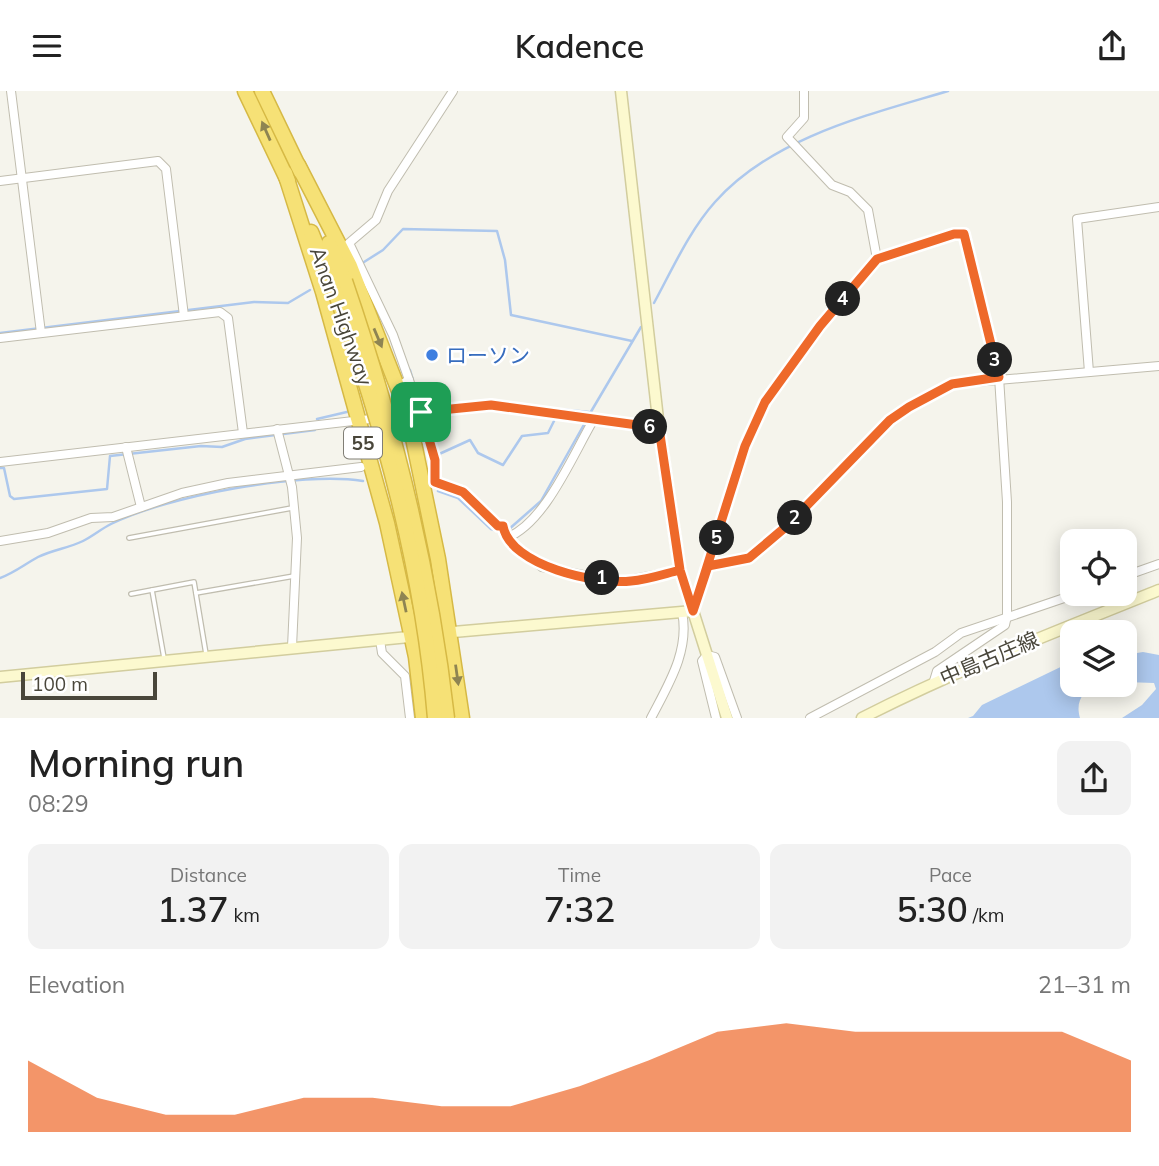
<!DOCTYPE html>
<html lang="en">
<head>
<meta charset="utf-8">
<style>
	:root { --surface:#fff; --page:#f2f2f2; --text:#222; --muted:#767676; --accent:#ee692a }
	body { margin:0; font-family:Mulish,"Noto Sans JP",sans-serif; background:var(--page); color:var(--text); height:100vh; display:flex; flex-direction:column; font-size:26px; white-space:nowrap }
	* { box-sizing:border-box; margin:0 }
	p { font-size:23px; color:var(--muted) }
	.icon { flex:none; width:38px; height:38px; fill:none; stroke:currentColor; stroke-width:2; stroke-linecap:round; stroke-linejoin:round }
	.map { position:relative; height:627px; overflow:hidden }
	.drawer { display:flex; flex-direction:column; background:var(--surface); flex:1 }
	.drawer>* { flex:none }
	.buttons { position:absolute; left:1060px; top:438px; display:grid; gap:14px }
	.buttons a { display:grid; place-items:center; width:77px; height:77px; border-radius:14px; background:var(--surface); box-shadow:0 4px 18px #0003; font-size:35px }
	.scale { position:absolute; left:21px; bottom:18px; width:136px; box-sizing:border-box; padding-left:7px; border:4px solid #49463a; border-top:0; font-size:19px; line-height:24px; white-space:nowrap; color:#49463a; -webkit-text-stroke:5px #fff; paint-order:stroke }
	.pin { position:absolute; display:grid; place-items:center; width:60px; height:60px; color:#fff; margin:-30px; border-radius:14px; box-shadow:0 4px 10px #0006 }
	.km { position:absolute; width:35px; height:35px; margin:-18px; border-radius:50%; background:#222; color:#fff; font-size:19px; line-height:35px; text-align:center }
	.round { display:grid; place-items:center; flex:none; width:74px; height:74px; border-radius:14px; background:var(--page) }
	.overview { display:flex; align-items:center; justify-content:space-between; height:119px; padding:0 28px }
	h1 { font-size:38px; font-weight:600; line-height:52px }
	.stats { display:grid; grid-template-columns:repeat(3,1fr); gap:10px; height:119px; padding:7px 28px }
	.stats div { display:grid; align-content:center; border-radius:14px; background:var(--page); text-align:center }
	.stats b { font-size:35px; font-weight:600 }
	.stats small { font-size:19px; font-weight:400 }
	.stats p { font-size:19px }
	.chart { height:196px; padding:14px 28px }
	.chart p { display:flex; justify-content:space-between }
	.chart svg { width:100%; height:126px; margin-top:7px; fill:var(--accent); opacity:.7 }
	header { display:flex; justify-content:space-between; align-items:center; height:91px; padding:0 28px; background:var(--surface); font-size:32px; font-weight:600 }
	.map>svg:first-child { display:block }
	.water { fill:#adc8ed }
	.lines { fill:none; stroke-linecap:round; stroke-linejoin:round }
	.stream { stroke:#adc8ed; stroke-width:2.5 }
	.lane-casing { stroke:#c0bdaf; stroke-width:6 }
	.street-casing { stroke:#c0bdaf; stroke-width:10 }
	.secondary-casing { stroke:#d2cd9e; stroke-width:13 }
	.highway-casing { stroke:#d6b945; stroke-width:17 }
	.lane { stroke:#fff; stroke-width:3.5 }
	.street { stroke:#fff; stroke-width:8 }
	.secondary { stroke:#fcf9cf; stroke-width:10 }
	.highway { stroke:#f6e176; stroke-width:14 }
	.highway-bridge-casing { stroke:#d6b945; stroke-width:17; stroke-linecap:butt }
	.highway-bridge { stroke:#f6e176; stroke-width:14 }
	.oneway { fill:#8e8452 }
	.route-casing { stroke:#fff; stroke-width:14 }
	.route { stroke:#ee692a; stroke-width:9 }
	.shop-dot { fill:#3f7fe0; stroke:#fff; stroke-width:2.5 }
	.labels { text-anchor:middle; dominant-baseline:central; stroke-width:5; stroke-linejoin:round; paint-order:stroke }
	.shield { fill:#fff; stroke:#807e75; stroke-width:2 }
	.shield-label { font-size:19px; font-weight:bold; fill:#49463a }
	.street-label { font-size:21px; fill:#49463a; stroke:#fff }
	.shop-label { font-size:21px; fill:#366cbe; stroke:#fff; text-anchor:start }
</style>
</head>
<body>
<header><svg class="icon" aria-label="menu" viewBox="0 0 24 24"><path d="M4 6h16M4 12h16M4 18h16"/></svg>Kadence<svg class="icon" aria-label="share" viewBox="0 0 24 24"><path d="M12 15V3M7 8l5-5 5 5M5 13v7h14v-7"/></svg></header>
<div class="map">
<svg width="1159" height="627" viewBox="0 0 1159 627">
	<rect width="100%" height="100%" fill="#f5f4ec"/>
	<g class="water">
		<path d="M 1143,561 L 1159,564 L 1159,627 L 1122,627 L 1142,614 L 1156,598 L 1154,592 L 1125,591 L 1125,564 Z"/>
		<path d="M 1073,570 L 1073,593 L 1099,593 C 1083,599 1075,610 1080,627 L 968,627 L 973,625 L 982,614 Z"/>
	</g>
	<g class="lines">
		<g class="stream">
			<path d="M 364,171 L 383,159 L 403,138 L 497,140 L 505,169 L 511,224 L 632,250"/>
			<path d="M 654,212 C 672,179 689,140 715,111 C 773,46 868,24 948,0"/>
			<path d="M 0,242 L 254,211 L 288,212 L 310,199"/>
			<path d="M 410,279 L 413,289"/>
			<path d="M 557,318 L 589,321"/>
			<path d="M 589,324 L 641,236"/>
			<path d="M 317,328 L 351,320"/>
			<path d="M 437,364 L 470,349 L 478,362 L 503,374 L 522,345 L 548,342 L 555,328"/>
			<path d="M 0,377 L 4,377 L 10,405 L 14,408 L 107,398 L 110,365 L 201,355 L 222,356 L 245,348 L 315,339"/>
			<path d="M 438,400 L 458,407 L 491,438 L 501,441"/>
			<path d="M 508,439 L 541,410 L 586,330"/>
			<path d="M 0,487 C 14,482 25,473 38,466 C 52,459 69,457 83,450 C 93,445 101,438 111,433 C 167,405 302,380 363,390"/>
		</g>
		<g class="lane-casing">
			<g id="lane">
				<path d="M 129,447 L 292,417"/>
				<path d="M 152,499 L 164,567"/>
				<path d="M 196,502 L 294,485"/>
				<path d="M 131,503 L 194,491 L 206,563"/>
			</g>
		</g>
		<g class="street-casing">
			<g id="street">
				<path d="M 11,0 L 41,242"/>
				<path d="M 804,0 L 804,27 L 787,46 L 832,94 L 850,101 L 868,119 L 877,168"/>
				<path d="M 0,90 L 158,70 L 166,78 L 184,225"/>
				<path d="M 0,247 L 220,221 L 228,227 L 243,342"/>
				<path d="M 1089,281 L 1077,128 L 1159,116"/>
				<path d="M 409,289 L 434,363 L 435,391 L 463,401 L 498,435 L 503,435 L 506,447 C 545,433 573,363 594,328"/>
				<path d="M 405,291 L 409,289 L 393,244 L 349,152 L 376,129 L 388,100 L 453,0"/>
				<path d="M 277,338 L 292,396 L 297,447 L 292,556"/>
				<path d="M 126,356 L 141,416"/>
				<path d="M 0,371 L 491,314 L 659,337"/>
				<path d="M 506,447 L 542,476 L 619,491 L 680,479"/>
				<path d="M 0,450 L 48,442 L 91,427 L 113,426 L 182,402 L 228,392 L 361,376"/>
				<path d="M 708,475 L 749,467 L 788,434 L 889,329 L 952,293 L 1159,275"/>
				<path d="M 1125,485 L 1159,473"/>
				<path d="M 693,520 L 745,355 L 765,311 L 819,235 L 877,168 L 954,143 L 964,143 L 999,286 L 1007,411 L 1007,525 L 1005,534 L 937,580 L 934,590"/>
				<path d="M 380,549 L 382,562 L 405,585 L 410,627"/>
				<path d="M 651,627 C 668,594 690,560 682,521"/>
				<path d="M 716,627 L 702,570 L 707,564 L 715,566 L 737,627"/>
				<path d="M 810,627 L 935,561 L 961,542 L 1079,502"/>
			</g>
		</g>
		<g class="secondary-casing">
			<g id="secondary">
				<path d="M 621,0 L 659,337 L 680,479 L 727,627"/>
				<path d="M 442,542 L 693,520"/>
				<path d="M 0,586 L 419,545"/>
				<path d="M 862,627 C 960,577 1058,540 1159,499"/>
			</g>
		</g>
		<g class="highway-casing">
			<g id="highway">
				<path d="M 245,0 L 288,90"/>
				<path d="M 262,0 L 301,81"/>
				<path d="M 298,74 L 350,175 L 408,323 L 438,468 L 462,627"/>
				<path d="M 285,82 L 323,201 L 387,432 L 416,566 L 423,627"/>
				<path d="M 311,141 L 333,195"/>
				<path d="M 329,152 L 345,190"/>
			</g>
		</g>
		<use href="#lane" class="lane"/>
		<use href="#street" class="street"/>
		<use href="#secondary" class="secondary"/>
		<use href="#highway" class="highway"/>
		<g class="highway-bridge-casing">
			<g id="highway-bridge">
				<path d="M 345,190 C 394,333 430,477 447,627"/>
				<path d="M 333,195 C 383,334 423,479 435,627"/>
			</g>
		</g>
		<use href="#highway-bridge" class="highway-bridge"/>
	</g>
	<defs><path id="oneway-solid" d="M-6-.8H1V-3.2L6.5 0L1 3.2V.8H-6Z" transform="scale(1.75)"/></defs>
	<g class="oneway">
		<use href="#oneway-solid" transform="translate(266 40) rotate(-114)"/>
		<use href="#oneway-solid" transform="translate(378 247) rotate(67)"/>
		<use href="#oneway-solid" transform="translate(404 511) rotate(-102)"/>
		<use href="#oneway-solid" transform="translate(457 584) rotate(82)"/>
	</g>
	<g class="lines">
		<g class="route-casing">
			<path id="route" d="M 421,321 L 435,369 L 435,391 L 463,401 L 498,435 L 503,435 C 510,475 597,494 631,490 C 647,489 664,483 680,479 L 693,520 L 708,475 L 749,467 L 788,434 L 890,329 L 909,316 L 952,293 L 999,286 L 964,143 L 954,143 L 877,168 L 820,235 L 765,311 L 745,355 L 693,520 L 680,479 L 659,337 L 491,314 L 421,321"/>
		</g>
		<use href="#route" class="route"/>
	</g>
	<circle class="shop-dot" cx="432" cy="264" r="7"/>
	<g class="labels">
		<rect class="shield" x="344" y="336.5" width="38" height="31" rx="5"/>
		<g class="shield-label">
			<text x="363" y="352">55</text>
		</g>
		<g class="street-label">
			<text transform="translate(342 225) rotate(70)">Anan Highway</text>
			<text transform="translate(989 567) rotate(-23)">中島古庄線</text>
		</g>
		<g class="shop-label">
			<text x="446" y="264">ローソン</text>
		</g>
	</g>
</svg>
<div class="buttons">
<a><svg class="icon" aria-label="locate" viewBox="0 0 24 24"><circle cx="12" cy="12" r="6"/><path d="M12 2v4M12 18v4M2 12h4M18 12h4"/></svg></a>
<a><svg class="icon" aria-label="layers" viewBox="0 0 24 24"><path d="M12 4l9 5-9 5-9-5zM3 14l9 5 9-5"/></svg></a>
</div>
<div class="scale">100 m</div>
<div class="pin" style="left:421px;top:321px;background:#1e9e55"><svg class="icon" aria-label="arrive" viewBox="0 0 24 24"><path d="M6 21V4h12l-3 4 3 4H6"/></svg></div>
<b class="km" style="left:602px;top:487px">1</b>
<b class="km" style="left:795px;top:427px">2</b>
<b class="km" style="left:995px;top:269px">3</b>
<b class="km" style="left:843px;top:208px">4</b>
<b class="km" style="left:717px;top:447px">5</b>
<b class="km" style="left:650px;top:336px">6</b>
</div>
<section class="drawer">
<div class="overview"><div><h1>Morning run</h1><p>08:29</p></div><a class="round"><svg class="icon" aria-label="share" viewBox="0 0 24 24"><path d="M12 15V3M7 8l5-5 5 5M5 13v7h14v-7"/></svg></a></div>
<div class="stats">
<div><p>Distance</p><b>1.37<small> km</small></b></div>
<div><p>Time</p><b>7:32</b></div>
<div><p>Pace</p><b>5:30<small> /km</small></b></div>
</div>
<div class="chart"><p><span>Elevation</span>21–31 m</p>
<svg viewBox="0 0 160 44" preserveAspectRatio="none"><path d="M0 44V19L10 32L20 38L30 38L40 32L50 32L60 35L70 35L80 28L90 19L100 9L110 6L120 9L130 9L140 9L150 9L160 19V44z"/></svg>
</div>
</section>
</body>
</html>
